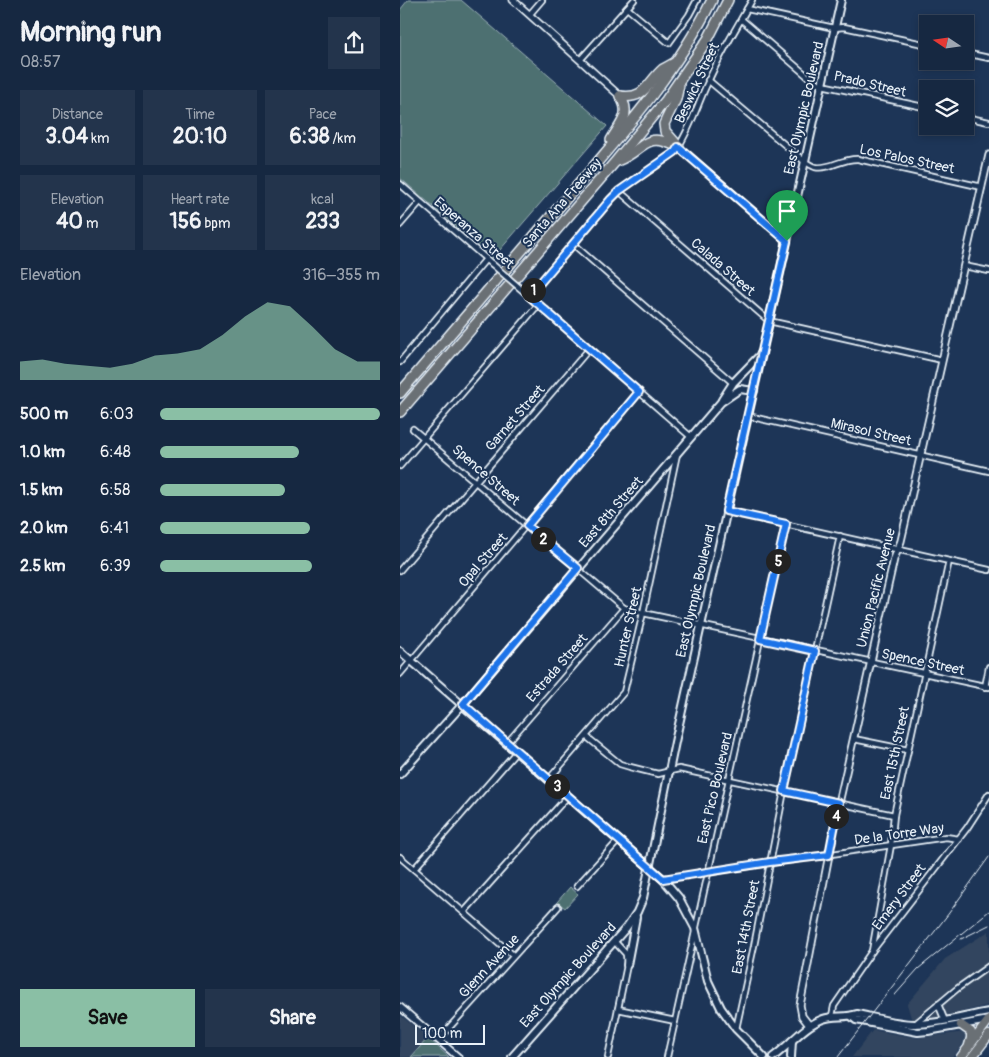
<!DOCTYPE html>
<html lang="en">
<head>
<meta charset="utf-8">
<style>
	:root { --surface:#162841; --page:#23344c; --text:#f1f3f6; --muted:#9ea6b1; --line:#35445a; --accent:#8abfa5 }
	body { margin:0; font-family:Pangolin,sans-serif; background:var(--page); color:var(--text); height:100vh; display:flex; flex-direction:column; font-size:19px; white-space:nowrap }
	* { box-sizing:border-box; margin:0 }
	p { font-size:16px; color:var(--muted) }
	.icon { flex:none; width:28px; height:28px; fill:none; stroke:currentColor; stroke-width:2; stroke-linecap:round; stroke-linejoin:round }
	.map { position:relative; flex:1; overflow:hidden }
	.side { display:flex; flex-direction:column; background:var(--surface); width:400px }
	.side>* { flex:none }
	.needle { width:32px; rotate:283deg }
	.buttons { position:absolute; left:519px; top:15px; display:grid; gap:10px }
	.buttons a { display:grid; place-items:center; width:55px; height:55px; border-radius:0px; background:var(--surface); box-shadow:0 2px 8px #0003,0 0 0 1px var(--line); font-size:25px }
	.scale { position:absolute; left:15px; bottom:12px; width:70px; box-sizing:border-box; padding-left:5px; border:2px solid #e8f1f8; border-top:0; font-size:14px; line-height:18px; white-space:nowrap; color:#e8f1f8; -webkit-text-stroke:4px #1d3557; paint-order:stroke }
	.pin { position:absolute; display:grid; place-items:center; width:42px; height:42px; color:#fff; margin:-51px -21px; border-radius:50% 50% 50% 0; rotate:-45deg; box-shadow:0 0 5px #0007 }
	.pin .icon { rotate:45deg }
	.km { position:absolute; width:25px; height:25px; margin:-12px; border-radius:50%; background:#222; color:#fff; font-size:14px; line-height:25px; text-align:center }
	.round { display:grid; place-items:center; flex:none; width:52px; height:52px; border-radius:0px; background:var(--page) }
	.summary { display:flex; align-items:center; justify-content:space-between; height:85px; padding:0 20px }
	h1 { font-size:28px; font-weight:700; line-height:38px }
	.metrics { display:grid; grid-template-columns:repeat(3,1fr); gap:8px; height:85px; padding:5px 20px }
	.metrics div { display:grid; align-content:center; border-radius:0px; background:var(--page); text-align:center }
	.metrics b { font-size:21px; font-weight:700 }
	.metrics small { font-size:14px; font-weight:400 }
	.metrics p { font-size:14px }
	.chart { height:140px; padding:10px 20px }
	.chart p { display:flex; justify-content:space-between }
	.chart svg { width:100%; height:90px; margin-top:5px; fill:var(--accent); opacity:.7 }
	.action { display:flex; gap:10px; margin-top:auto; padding:10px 20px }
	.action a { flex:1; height:58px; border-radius:0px; background:var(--accent); color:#111; font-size:20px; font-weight:700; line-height:58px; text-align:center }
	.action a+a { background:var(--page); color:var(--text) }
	ul { padding:0 20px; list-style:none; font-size:16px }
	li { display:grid; grid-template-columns:80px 60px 1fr; align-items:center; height:38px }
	li i { height:12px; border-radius:6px; background:var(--accent) }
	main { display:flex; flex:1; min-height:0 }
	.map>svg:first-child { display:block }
	.built { fill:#32455e }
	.green { fill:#4d7071; stroke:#9ab0b4 }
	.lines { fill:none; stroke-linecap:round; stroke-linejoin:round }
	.minor-casing { stroke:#e8f1f8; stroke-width:8 }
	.tertiary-casing { stroke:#e8f1f8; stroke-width:9 }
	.secondary-casing { stroke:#e8f1f8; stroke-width:10 }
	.primary-casing { stroke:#e8f1f8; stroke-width:11 }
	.motorway-casing { stroke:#e8f1f8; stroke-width:12 }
	.minor { stroke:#1d3557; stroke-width:4.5 }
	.tertiary { stroke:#1d3557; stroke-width:5.5 }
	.secondary { stroke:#1d3557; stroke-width:6 }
	.primary { stroke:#6b6f75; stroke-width:8 }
	.motorway { stroke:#6b6f75; stroke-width:9 }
	.rail { stroke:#e8f1f8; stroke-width:1 }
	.minor-bridge-casing { stroke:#e8f1f8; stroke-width:8; stroke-linecap:butt }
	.minor-bridge { stroke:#1d3557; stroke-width:4.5 }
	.route-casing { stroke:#fff; stroke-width:10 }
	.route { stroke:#1a73e8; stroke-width:6 }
	.labels { text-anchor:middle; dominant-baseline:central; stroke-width:4; stroke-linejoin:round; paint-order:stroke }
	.street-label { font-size:14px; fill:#e8f1f8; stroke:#1d3557 }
</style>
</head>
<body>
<main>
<section class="side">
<div class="summary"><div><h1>Morning run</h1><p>08:57</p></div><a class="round"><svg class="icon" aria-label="share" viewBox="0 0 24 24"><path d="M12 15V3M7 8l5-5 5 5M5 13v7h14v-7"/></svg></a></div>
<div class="metrics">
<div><p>Distance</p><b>3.04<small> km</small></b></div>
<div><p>Time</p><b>20:10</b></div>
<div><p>Pace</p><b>6:38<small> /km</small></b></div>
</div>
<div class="metrics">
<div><p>Elevation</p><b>40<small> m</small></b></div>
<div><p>Heart rate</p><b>156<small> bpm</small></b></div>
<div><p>kcal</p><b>233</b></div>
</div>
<div class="chart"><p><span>Elevation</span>316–355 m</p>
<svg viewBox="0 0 160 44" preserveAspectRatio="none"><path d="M0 44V35L10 34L20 36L30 37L40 38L50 36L60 32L70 31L80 29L90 22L100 13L110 6L120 8L130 18L140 29L150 35L160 35V44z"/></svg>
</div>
<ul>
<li><b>500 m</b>6:03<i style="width:100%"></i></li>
<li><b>1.0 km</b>6:48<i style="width:63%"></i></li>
<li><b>1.5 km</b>6:58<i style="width:57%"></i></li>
<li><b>2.0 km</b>6:41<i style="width:68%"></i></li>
<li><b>2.5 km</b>6:39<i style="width:69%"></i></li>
</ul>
<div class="action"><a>Save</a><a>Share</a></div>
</section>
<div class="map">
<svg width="589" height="1057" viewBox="0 0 589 1057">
	<rect width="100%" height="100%" fill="#1d3557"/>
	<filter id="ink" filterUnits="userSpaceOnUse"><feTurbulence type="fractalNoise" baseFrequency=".02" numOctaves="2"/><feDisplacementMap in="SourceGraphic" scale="10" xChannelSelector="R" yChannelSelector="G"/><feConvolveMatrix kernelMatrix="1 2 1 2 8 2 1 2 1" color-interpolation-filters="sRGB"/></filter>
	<g filter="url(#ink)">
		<g class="built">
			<path d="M 589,931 L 589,1005 L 553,1014 L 512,1021 L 507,1004 L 545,959 Z"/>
			<path d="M 0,1015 L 28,1038 L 11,1057 L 0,1057 Z"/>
			<path d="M 473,1030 L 517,1038 L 564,1032 L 568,1038 L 553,1057 L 452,1057 Z"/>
		</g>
		<g class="green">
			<path d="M 8,0 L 61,0 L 207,126 L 93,258 L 0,178 L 0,10 Z"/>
			<path d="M 170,887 L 178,894 L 165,908 L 157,902 Z"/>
			<path d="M 28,1038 L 49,1057 L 11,1057 Z"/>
		</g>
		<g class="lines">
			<g class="minor-casing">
				<g id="minor">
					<path d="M 227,8 L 269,43 L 289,15 L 297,0"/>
					<path d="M 347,9 L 434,28 L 444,27 L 528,45"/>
					<path d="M 130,14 L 142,0"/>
					<path d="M 342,20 L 412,80 L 422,85 L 528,108"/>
					<path d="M 565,53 L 589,58"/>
					<path d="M 180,60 L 234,0"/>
					<path d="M 308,80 L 404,161 C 407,163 412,166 415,167 C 429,170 442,158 458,159 L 582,187"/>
					<path d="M 565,117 L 589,122"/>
					<path d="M 0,184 L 92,264"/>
					<path d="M 219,191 L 369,321 L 542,360"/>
					<path d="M 0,225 L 20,202"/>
					<path d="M 173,244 L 333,383"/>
					<path d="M 564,266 L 589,271"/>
					<path d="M 0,362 L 86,259"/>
					<path d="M 348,416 L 589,471"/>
					<path d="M 13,429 L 224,608 L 243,613 L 589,687"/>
					<path d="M 291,437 L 129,296 L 211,199 L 219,191 L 275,152 C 290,131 297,105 308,82 C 320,54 337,27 352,0"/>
					<path d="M 0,466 L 138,305"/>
					<path d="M 327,511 L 589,570"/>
					<path d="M 0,570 L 189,349"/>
					<path d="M 0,674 L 239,392"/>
					<path d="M 585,687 L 589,667"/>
					<path d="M 187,737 L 220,764 L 230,767 L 258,774 L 279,769 L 494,815"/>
					<path d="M 454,739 L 508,750"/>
					<path d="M 107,743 L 224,608"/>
					<path d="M 149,779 L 224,692 L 243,613 L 277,454"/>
					<path d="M 0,857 L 113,955"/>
					<path d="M 14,869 L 117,751"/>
					<path d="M 263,879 L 546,837 L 559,839"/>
					<path d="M 177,886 L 219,840"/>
					<path d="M 64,912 L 168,796"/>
					<path d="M 472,951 L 491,845 L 494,815 L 549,561"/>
					<path d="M 538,1004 L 545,1021"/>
					<path d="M 218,1009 L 275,1021"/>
					<path d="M 432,1016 L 434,1006 L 472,951 L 567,828 L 589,794"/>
					<path d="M 515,1024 L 558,988 L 589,966"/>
					<path d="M 336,1029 L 354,946 L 384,791 L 440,536"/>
					<path d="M 38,1040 L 158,907"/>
					<path d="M 208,1057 L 227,965 L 226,954 L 215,942"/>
					<path d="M 267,1057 L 386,524"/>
				</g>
			</g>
			<g class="tertiary-casing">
				<g id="tertiary">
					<path d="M 113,0 L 220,96"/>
					<path d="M 279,147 L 387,241"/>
					<path d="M 0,1007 L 58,1057"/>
					<path d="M 409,1025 L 402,1016 L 400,1005 L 439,803 L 494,559 L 501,541 L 589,155"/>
				</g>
			</g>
			<g class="secondary-casing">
				<g id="secondary">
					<path d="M 322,400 L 333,383 L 362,353"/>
					<path d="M 0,651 L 263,879 L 279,898 L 295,928 L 308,981 L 321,1008 L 336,1029 L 364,1057"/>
					<path d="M 0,774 L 63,704 L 321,402 L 340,389 L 354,391"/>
					<path d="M 227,965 L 236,917"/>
					<path d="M 451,1016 L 456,1020 L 518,1032 L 528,1031 L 589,1020"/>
					<path d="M 112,1057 L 226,928 L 237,912 L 243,898 L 275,742 L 441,0"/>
					<path d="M 373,1057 C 390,1045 403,1026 423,1019 C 434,1015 446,1018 457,1014 C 476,1018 496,1024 515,1024 C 540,1024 565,1016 589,1012"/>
					<path d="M 391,1057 L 392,1041"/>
				</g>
			</g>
			<g class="primary-casing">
				<g id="primary">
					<path d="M 561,1025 L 571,1032 L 571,1038 L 569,1045"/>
					<path d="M 561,1057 L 589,1020"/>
					<path d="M 572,1057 L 589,1035"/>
				</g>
			</g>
			<g class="motorway-casing">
				<g id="motorway">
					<path d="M 220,96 C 245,100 247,83 263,69 C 266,67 271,65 274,63"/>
					<path d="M 211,140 C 221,123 232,114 220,96"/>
					<path d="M 279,147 L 265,131 L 264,124 L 276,99 L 279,85"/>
					<path d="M 217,161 C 245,151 243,130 276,146"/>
					<path d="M 0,393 C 55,328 110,264 165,200 C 219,137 275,75 312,0"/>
					<path d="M 0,412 L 215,162 L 266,100 L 308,39 L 328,0"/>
				</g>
			</g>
			<use href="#minor" class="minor"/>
			<use href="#tertiary" class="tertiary"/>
			<use href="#secondary" class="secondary"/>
			<use href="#primary" class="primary"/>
			<use href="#motorway" class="motorway"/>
			<g class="rail">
				<path d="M 561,939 L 589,925"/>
				<path d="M 495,995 L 518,969 L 589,911"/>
				<path d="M 438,1057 L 549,913 L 589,857"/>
			</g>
			<g class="minor-bridge-casing">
				<path id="minor-bridge" d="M 92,264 L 129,296"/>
			</g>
			<use href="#minor-bridge" class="minor-bridge"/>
		</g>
	</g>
	<g class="lines" filter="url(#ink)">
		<g class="route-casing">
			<path id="route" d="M 278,147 L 387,241 L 326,511 L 386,524 L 360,639 L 415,651 L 384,791 L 439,803 L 429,855 L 370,862 L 263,879 L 63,704 L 178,568 L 127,526 L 239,392 L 129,296 L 211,199 L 219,191 L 275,152 Z"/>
		</g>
		<use href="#route" class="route"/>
	</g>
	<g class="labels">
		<g class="street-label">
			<text transform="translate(297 83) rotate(-65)">Beswick Street</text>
			<text transform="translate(470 84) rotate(13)">Prado Street</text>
			<text transform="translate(404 108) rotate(-77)">East Olympic Boulevard</text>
			<text transform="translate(507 159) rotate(12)">Los Palos Street</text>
			<text transform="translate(162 203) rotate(-49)">Santa Ana Freeway</text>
			<text transform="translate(74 233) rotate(41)">Esperanza Street</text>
			<text transform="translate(323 267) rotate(41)">Calada Street</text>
			<text transform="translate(115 418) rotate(-49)">Garnet Street</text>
			<text transform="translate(471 432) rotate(13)">Mirasol Street</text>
			<text transform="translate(86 475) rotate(41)">Spence Street</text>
			<text transform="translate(211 512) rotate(-49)">East 8th Street</text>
			<text transform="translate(83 560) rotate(-49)">Opal Street</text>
			<text transform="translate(476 588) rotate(-76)">Union Pacific Avenue</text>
			<text transform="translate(296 591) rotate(-77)">East Olympic Boulevard</text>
			<text transform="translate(228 627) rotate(-77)">Hunter Street</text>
			<text transform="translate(523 662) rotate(12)">Spence Street</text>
			<text transform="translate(157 668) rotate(-49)">Estrada Street</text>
			<text transform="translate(495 753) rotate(-78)">East 15th Street</text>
			<text transform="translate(315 788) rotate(-77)">East Pico Boulevard</text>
			<text transform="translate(499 834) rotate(-8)">De la Torre Way</text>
			<text transform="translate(499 897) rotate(-53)">Emery Street</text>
			<text transform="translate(346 927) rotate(-79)">East 14th Street</text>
			<text transform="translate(89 966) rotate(-47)">Glenn Avenue</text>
			<text transform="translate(168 975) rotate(-48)">East Olympic Boulevard</text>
		</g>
	</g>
</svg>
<div class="buttons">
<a><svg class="needle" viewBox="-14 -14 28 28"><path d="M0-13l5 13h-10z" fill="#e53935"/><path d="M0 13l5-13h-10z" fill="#9ea6b1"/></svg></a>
<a><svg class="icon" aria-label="layers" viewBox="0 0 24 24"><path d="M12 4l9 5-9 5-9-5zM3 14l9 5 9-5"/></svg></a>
</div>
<div class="scale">100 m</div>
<div class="pin" style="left:387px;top:241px;background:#1e9e55"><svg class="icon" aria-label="arrive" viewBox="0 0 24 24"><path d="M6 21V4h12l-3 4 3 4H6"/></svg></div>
<b class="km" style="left:133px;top:290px">1</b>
<b class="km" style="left:143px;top:539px">2</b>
<b class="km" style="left:157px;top:786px">3</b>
<b class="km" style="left:436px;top:816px">4</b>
<b class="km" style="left:378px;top:561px">5</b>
</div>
</main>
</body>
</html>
